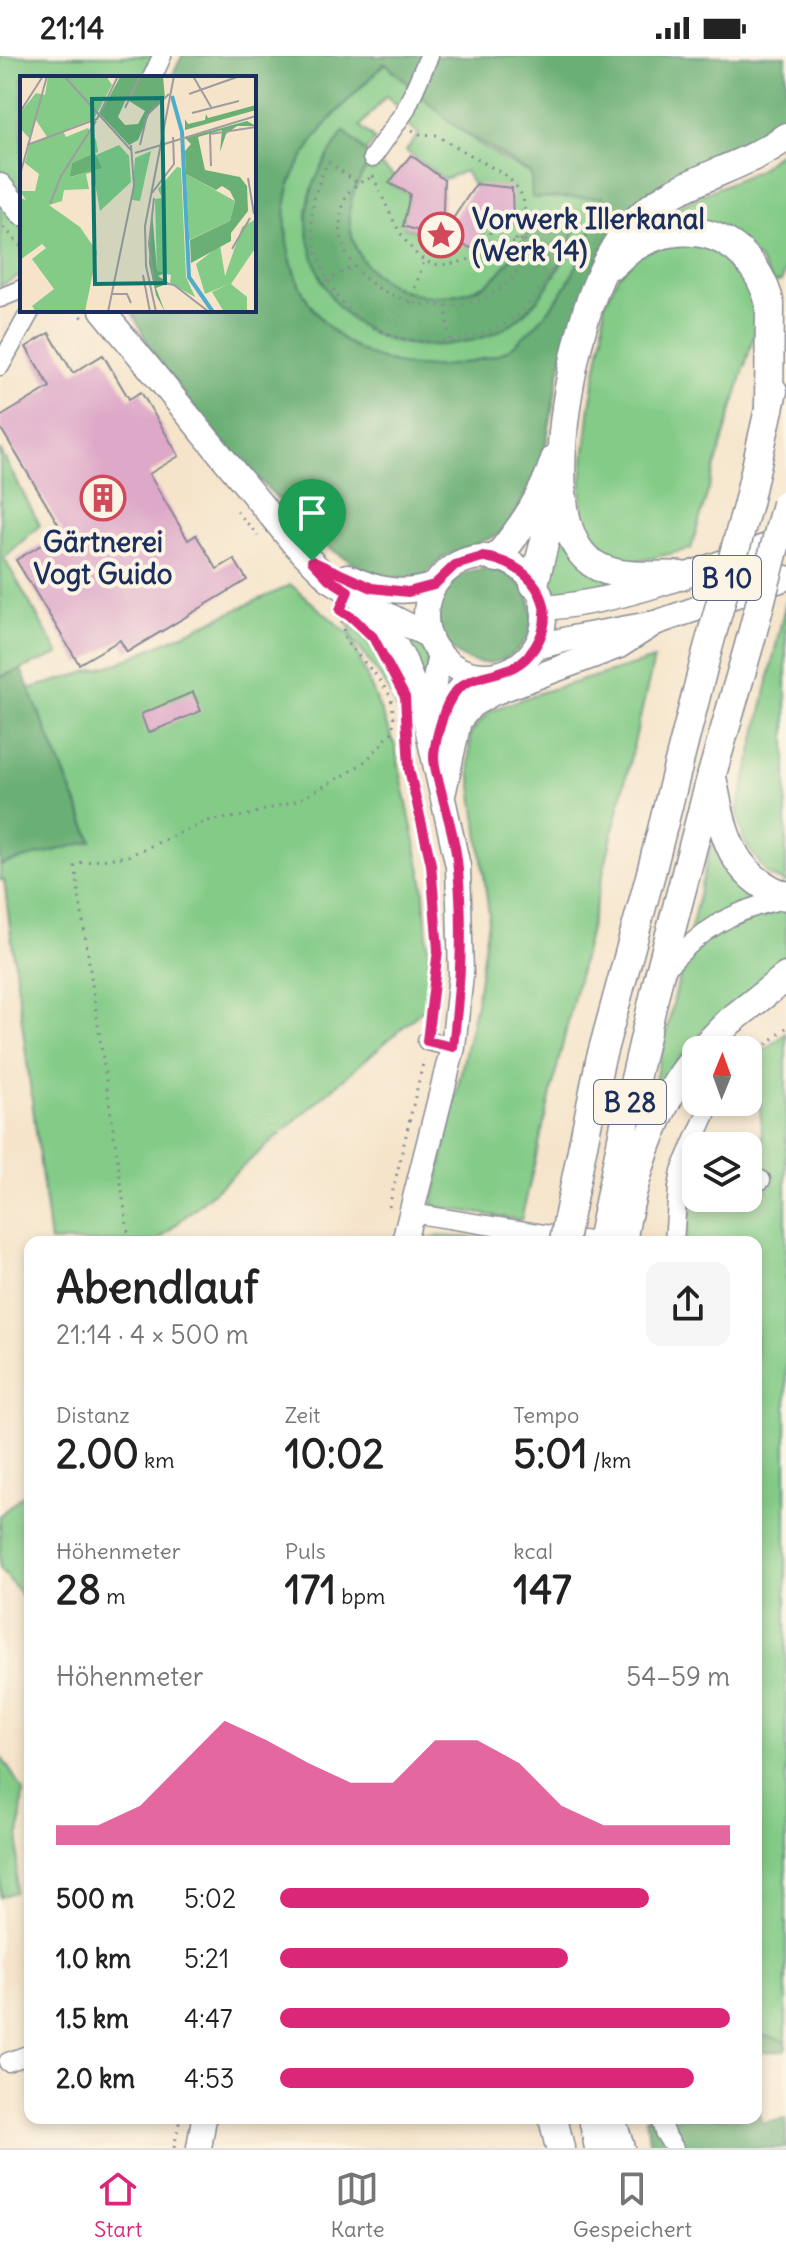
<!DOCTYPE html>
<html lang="de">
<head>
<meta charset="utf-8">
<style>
	:root { --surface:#fff; --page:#f6f6f6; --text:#222; --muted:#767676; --line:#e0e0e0; --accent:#db2777 }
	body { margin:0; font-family:Delius,sans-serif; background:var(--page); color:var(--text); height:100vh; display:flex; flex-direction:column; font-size:30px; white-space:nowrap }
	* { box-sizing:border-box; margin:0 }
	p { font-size:26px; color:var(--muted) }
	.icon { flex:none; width:44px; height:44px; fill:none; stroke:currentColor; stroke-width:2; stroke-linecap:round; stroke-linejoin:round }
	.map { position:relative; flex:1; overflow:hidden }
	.sheet { position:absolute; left:24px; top:1180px; width:738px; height:888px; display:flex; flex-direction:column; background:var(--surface); border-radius:16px; box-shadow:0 4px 12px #0003 }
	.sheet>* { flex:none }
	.needle { width:52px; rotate:1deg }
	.controls { position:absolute; left:682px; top:980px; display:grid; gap:16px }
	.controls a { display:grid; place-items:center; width:80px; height:80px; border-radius:16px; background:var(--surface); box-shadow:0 4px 12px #0003; font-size:40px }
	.pin { position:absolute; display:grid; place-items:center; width:68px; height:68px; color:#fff; margin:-82px -34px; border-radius:50% 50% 50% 0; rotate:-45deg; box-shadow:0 0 8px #0007 }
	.pin .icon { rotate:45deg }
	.round { display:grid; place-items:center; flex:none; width:84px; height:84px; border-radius:16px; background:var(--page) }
	.summary { display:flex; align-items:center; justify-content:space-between; height:136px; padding:0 32px }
	h1 { font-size:44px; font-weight:800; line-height:60px }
	.metrics { display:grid; grid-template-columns:repeat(3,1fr); gap:12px; height:136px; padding:8px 32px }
	.metrics div { display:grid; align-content:center }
	.metrics b { font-size:40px; font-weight:800 }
	.metrics small { font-size:22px; font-weight:400 }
	.metrics p { font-size:22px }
	.chart { height:224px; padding:16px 32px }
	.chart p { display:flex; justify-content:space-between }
	.chart svg { width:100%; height:144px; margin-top:8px; fill:var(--accent); opacity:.7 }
	ul { padding:0 32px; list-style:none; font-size:26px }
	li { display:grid; grid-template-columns:128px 96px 1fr; align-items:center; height:60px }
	li i { height:20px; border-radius:10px; background:var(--accent) }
	.status { display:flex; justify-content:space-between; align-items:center; height:56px; padding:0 40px; background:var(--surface); direction:ltr }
	.status svg { height:22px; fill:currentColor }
	.tab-bar { display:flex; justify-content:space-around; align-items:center; height:112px; border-top:2px solid var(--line); background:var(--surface); font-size:22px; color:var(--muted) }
	.tab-bar a { display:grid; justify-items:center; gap:4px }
	.tab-bar .selected { color:var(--accent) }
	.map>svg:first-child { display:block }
	.green { fill:#83cb87; stroke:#4f7d72; stroke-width:2; fill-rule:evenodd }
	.forest { fill:#6aaf74; stroke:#426f69; stroke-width:2; fill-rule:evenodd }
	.building { fill:#dea8c8 }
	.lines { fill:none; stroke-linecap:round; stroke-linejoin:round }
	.minor-casing { stroke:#888a94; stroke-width:21 }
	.major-casing { stroke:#888a94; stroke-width:27 }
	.highway-casing { stroke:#888a94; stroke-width:31 }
	.path { stroke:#888a94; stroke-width:3; stroke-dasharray:2 6; stroke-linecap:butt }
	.minor { stroke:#fff; stroke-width:18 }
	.major { stroke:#fff; stroke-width:24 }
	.highway { stroke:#fff; stroke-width:28 }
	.highway-bridge-casing { stroke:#888a94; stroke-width:31; stroke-linecap:butt }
	.highway-bridge { stroke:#fff; stroke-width:28 }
	.route-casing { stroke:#fff; stroke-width:16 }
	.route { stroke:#db2777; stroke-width:10 }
	.labels { text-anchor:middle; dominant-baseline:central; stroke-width:8; stroke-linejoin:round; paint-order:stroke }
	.shield { fill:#fcf5e5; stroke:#5e6a86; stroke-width:2 }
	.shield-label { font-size:26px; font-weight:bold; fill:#1b2f5e }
	.poi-label { font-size:28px; font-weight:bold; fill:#1b2f5e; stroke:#fcf5e5; text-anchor:start }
	.inset-river { fill:none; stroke:#4eaccc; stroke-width:4 }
	.inset-road { fill:none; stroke:#9e9c9f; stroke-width:2 }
	.view { fill:#0f766e; fill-opacity:0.15; stroke:#0f766e; stroke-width:4 }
	.inset-edge { fill:none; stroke:#1b2f5e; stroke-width:4 }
</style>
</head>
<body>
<div class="status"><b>21:14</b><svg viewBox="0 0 49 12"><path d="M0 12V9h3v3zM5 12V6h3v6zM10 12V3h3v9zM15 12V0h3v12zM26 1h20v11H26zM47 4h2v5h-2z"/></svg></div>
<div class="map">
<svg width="786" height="2092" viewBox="0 0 786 2092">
	<rect width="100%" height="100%" fill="#fcf5e5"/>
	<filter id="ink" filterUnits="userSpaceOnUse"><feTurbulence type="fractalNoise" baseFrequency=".0125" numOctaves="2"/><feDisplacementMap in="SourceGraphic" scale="16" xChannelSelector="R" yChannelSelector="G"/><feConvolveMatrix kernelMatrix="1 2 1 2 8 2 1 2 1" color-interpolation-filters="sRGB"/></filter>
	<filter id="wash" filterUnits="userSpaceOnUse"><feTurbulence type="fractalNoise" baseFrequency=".006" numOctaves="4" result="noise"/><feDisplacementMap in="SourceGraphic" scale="32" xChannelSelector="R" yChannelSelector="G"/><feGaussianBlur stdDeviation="1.8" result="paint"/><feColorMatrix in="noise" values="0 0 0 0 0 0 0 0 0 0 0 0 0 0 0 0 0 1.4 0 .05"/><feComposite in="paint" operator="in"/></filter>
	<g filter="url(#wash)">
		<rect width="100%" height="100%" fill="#f5e4ca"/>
		<g class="green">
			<path d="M 0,0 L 156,0 L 146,22 L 22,22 L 22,218 L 0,230 Z"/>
			<path d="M 386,7 C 431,47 475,95 533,118 C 556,127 580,133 604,141 C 587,192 569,240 528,277 C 522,282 516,289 509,293 C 497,301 478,304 463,307 C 376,325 299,274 287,185 C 285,168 284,147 289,131 C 307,81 349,43 386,7 ZM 386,40 L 411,60 L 406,67 L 419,78 L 406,95 L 444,123 L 465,115 L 474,131 L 476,128 L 513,166 L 487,166 L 475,192 L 404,171 L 410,138 L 390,128 L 394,120 L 372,102 C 363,117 352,133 350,152 C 343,227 427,260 486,228 C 502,219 527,181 535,165 L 579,164 L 565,203 L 545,233 L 339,252 L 321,224 L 311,192 L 365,96 L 375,84 L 360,70 Z"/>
			<path d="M 786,91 L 786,211 L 782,225 L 773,227 L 758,202 L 657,170 L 654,165 L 697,141 L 757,115 Z"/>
			<path d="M 674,186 L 703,188 L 747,217 L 761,255 L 691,493 L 622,509 L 590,490 L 584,473 L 581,432 L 590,350 L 603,278 L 604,249 L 618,220 L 638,199 Z"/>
			<path d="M 0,394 L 40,469 L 4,502 L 59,598 L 0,621 Z"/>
			<path d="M 560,462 L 626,529 C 604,534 552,554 546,519 C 544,507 556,475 560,462 Z"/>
			<path d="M 291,529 L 350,579 L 395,690 L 423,825 L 429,907 L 426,951 L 156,1186 L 50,1186 L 4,824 L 0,824 L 0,809 L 92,784 L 29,633 L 119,607 Z"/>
			<path d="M 786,545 L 786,827 L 768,819 L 744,785 L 737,754 L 746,723 Z"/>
			<path d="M 347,565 C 383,599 400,622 404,672 L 388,632 L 353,583 Z"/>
			<path d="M 389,566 C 431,591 430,591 427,640 Z"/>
			<path d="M 654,603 L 521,1164 L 432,1150 L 476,947 L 489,858 L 469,706 L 470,678 L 489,655 L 539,637 Z"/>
			<path d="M 719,785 L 786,849 L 786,906 L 708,970 L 678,1005 L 650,1045 L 711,788 Z"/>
			<path d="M 786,977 L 786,1985 L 756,1978 L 756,1186 L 686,1186 L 689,1146 L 748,1142 L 748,1139 L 767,1136 L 759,1037 L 748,1035 L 748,1008 Z"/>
			<path d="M 439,1180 L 518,1184 L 420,1186 Z"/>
			<path d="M 30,1433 L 30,1550 L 0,1512 L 0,1459 Z"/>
			<path d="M 0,1699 L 23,1734 L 15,1836 L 0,1841 Z"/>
		</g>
		<g class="forest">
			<path d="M 182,0 L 786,0 L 786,66 L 772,79 L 663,132 L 567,276 L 543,404 L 509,469 L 496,480 L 443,501 L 426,518 L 410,522 L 389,521 L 363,513 L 329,492 L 302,468 L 210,372 L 152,296 L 131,254 L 254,254 L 254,22 L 171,22 ZM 385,7 L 455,70 L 531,118 L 532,142 L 603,141 C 586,192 569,240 527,277 C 522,282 516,289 509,293 C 496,301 478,304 463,307 C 376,325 299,274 287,185 C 285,168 284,147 289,131 C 306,81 349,43 385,7 Z"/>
			<path d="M 344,75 L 372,102 C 363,117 352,133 350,152 C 343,227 427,260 486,228 C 502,219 527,181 535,165 L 579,164 C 566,200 550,236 519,262 C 502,276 481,284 458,287 C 393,298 335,272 315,206 C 310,191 306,173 307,158 C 309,127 327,101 344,75 Z"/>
			<circle cx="485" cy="560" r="47"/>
			<path d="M 21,613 L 92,785 L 0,809 L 0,621 Z"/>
			<path d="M 756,1978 L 786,1984 L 786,1995 L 756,1996 Z"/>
			<path d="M 756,2046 L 762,2067 L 786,2063 L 786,2092 L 650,2092 L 646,2062 L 756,2062 Z"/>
		</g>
		<g id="blocks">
			<g class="building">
				<path d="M 411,99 L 444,124 L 442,179 L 476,128 L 512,132 L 513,166 L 487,166 L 475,193 L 403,170 L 410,138 L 389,127 Z"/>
				<path d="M 49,277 L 73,317 L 103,299 L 129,343 L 141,336 L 179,400 L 149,418 L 188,484 L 196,479 L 217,513 L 234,503 L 247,524 L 127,596 L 120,584 L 79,608 L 16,504 L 63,476 L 0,371 L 0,361 L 50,331 L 26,291 Z"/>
				<path d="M 193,636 L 201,655 L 148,677 L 141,658 Z"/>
			</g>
		</g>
	</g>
	<g filter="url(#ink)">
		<use href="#blocks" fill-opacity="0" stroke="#888a94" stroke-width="2"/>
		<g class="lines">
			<g class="minor-casing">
				<g id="minor">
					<path d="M 152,22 L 162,0"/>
					<path d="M 372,102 L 405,55 L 429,0"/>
					<path d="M 0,242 L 22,233"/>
					<path d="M 0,310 L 31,254"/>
					<path d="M 664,915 C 698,875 733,853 786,843"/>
					<path d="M 427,985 L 453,991"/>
					<path d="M 748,1126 L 761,1124"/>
					<path d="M 696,1130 L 678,1132 L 681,1115 L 707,1056"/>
					<path d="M 411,1157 L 595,1186"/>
					<path d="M 674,1186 L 678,1132"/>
					<path d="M 8,2006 L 30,1998"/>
					<path d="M 660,2062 L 664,2076 L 674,2092"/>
				</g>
			</g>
			<g class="major-casing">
				<g id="major">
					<path d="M 0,130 L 22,157"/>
					<path d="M 102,254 L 293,487 L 329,523 L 382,556 L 429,580"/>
					<circle cx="485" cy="560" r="59"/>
					<path d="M 347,520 C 377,534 402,540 434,529"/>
					<path d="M 363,552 L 396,590 L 405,606 L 426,665"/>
					<path d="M 543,552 C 627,546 708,511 786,483"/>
					<path d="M 536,591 L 572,582 L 655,567 L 786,522"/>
					<path d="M 437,682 C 445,651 450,636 479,619"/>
					<path d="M 444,735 L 459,665 L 472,649 L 493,637 L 619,590 L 655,567"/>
					<path d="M 404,1186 L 453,991 L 461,919 L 458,810 L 426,667 L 440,599"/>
					<path d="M 199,2092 L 204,2062"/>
				</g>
			</g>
			<g class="highway-casing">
				<g id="highway">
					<path d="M 613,208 C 669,152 750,170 770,248 L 769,352"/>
					<path d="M 748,447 L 773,335"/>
					<path d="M 497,502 C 522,471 543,442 555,403"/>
					<path d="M 681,520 C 651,518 618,525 592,507 C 536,468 570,308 588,252 C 597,225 611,193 629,172 C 670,124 737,117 786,81"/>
					<path d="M 534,528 L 557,436"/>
					<path d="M 713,726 C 723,777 731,821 786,840"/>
					<path d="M 702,994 L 730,965 L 786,921"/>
					<path d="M 568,1163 L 600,1005 L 651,817 L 707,596"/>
					<path d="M 601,1186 L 628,1053 L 659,920 L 712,718 L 750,586"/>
					<path d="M 622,1186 C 632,1125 655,1048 696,1001"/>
					<path d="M 553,2062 L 560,2092"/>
					<path d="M 593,2062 L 599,2092"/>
					<path d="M 611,2062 L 620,2092"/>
				</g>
			</g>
			<g class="path">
				<path d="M 412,74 L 420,78 L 436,79 L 505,119 C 531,142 527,156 515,186"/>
				<path d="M 373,120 C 384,143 404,198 430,207 C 454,215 503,190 525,182 C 524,191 524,203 519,211 C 483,282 328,250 341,159 C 344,137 353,127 374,121"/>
				<path d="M 356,126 L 328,106 C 320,122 313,140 312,158 C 311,174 315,191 320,205 C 339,263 387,290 447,285 C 471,283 496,275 515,261 C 534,246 547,222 559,202 L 525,182"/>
				<path d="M 4,171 L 22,192"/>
				<path d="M 490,194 L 490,166"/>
				<path d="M 326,225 L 353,210"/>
				<path d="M 410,247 L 424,205"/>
				<path d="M 446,250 L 449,285"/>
				<path d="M 76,254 L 83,262"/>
				<path d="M 237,455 L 258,480"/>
				<path d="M 407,687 L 409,713 L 431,808 L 437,880"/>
				<path d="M 429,968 L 438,896"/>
				<path d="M 748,1004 L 786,972"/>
				<path d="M 389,1151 L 424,1003"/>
				<path d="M 128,1176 L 75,810 L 79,807 L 128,800 L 207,765 L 245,760 L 298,744 L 350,716 L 368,703 L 392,676 L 394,663 L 391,641 L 375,618 L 345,585 L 340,553"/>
				<path d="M 174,2092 L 180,2062"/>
			</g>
			<use href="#minor" class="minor"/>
			<use href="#major" class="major"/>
			<use href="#highway" class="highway"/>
			<g class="highway-bridge-casing">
				<g id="highway-bridge">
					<path d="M 750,586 L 786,448"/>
					<path d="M 707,596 L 748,447"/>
					<path d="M 564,1186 L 568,1163"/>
				</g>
			</g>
			<use href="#highway-bridge" class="highway-bridge"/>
		</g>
	</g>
	<g class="lines" filter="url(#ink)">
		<g class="route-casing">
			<path id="route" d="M 482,501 C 528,505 563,548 535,591 C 507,635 462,600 443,660 C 439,673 434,688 434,701 C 434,711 438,722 440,731 C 447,758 456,786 458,814 C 464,874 460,932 453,991 L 427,985 L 438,894 L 431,808 L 409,713 L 405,641 L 373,581 L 354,563 L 340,554 L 348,535 L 329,523 L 312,505 L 372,532 L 408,536 L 434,529 L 455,509 Z"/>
		</g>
		<use href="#route" class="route"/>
	</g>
	<defs>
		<g id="sight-ring" transform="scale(2.3)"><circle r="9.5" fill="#fcf5e5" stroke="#d1495b" stroke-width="1.5"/><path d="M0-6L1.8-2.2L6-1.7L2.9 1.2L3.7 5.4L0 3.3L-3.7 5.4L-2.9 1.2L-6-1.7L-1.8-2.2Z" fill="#d1495b"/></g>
		<g id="building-ring" transform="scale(2.3)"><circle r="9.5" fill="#fcf5e5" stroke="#d1495b" stroke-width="1.5"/><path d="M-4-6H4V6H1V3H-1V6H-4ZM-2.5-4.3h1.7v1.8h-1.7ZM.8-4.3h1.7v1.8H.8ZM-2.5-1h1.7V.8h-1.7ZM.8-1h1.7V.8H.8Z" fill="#d1495b"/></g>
	</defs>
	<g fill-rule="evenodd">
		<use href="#sight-ring" x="441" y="179"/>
		<use href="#building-ring" x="103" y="442"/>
	</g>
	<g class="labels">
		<g class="shield">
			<rect x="693" y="500" width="68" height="44" rx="6"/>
			<rect x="594" y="1024" width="72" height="44" rx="6"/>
		</g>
		<g class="shield-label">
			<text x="727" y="522">B 10</text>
			<text x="630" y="1046">B 28</text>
		</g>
		<g class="poi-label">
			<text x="472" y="163">Vorwerk Illerkanal<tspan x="472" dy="32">(Werk 14)</tspan></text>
			<text x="103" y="486" text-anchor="middle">Gärtnerei<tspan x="103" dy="32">Vogt Guido</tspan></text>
		</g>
	</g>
	<g transform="translate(20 20)">
		<rect width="236" height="236" fill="#f5e4ca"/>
		<path d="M 28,0 L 86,0 L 92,9 L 74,43 L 43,55 L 46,61 L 68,52 L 76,64 L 78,76 L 52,87 L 51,101 L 81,92 L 76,79 L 99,69 L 109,80 L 111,106 L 80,135 L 73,96 L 66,98 L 69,113 L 44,114 L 42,125 L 29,129 L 60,151 L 77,176 L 65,236 L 16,236 L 12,230 L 34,213 L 12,183 L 26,172 L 22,168 L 0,184 L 0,122 L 6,124 L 0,115 L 15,115 L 19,98 L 5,87 L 9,69 L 27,61 L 16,44 L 9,62 L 0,52 L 0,37 L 16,17 L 25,19 ZM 131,75 L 120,125 L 112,124 L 115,82 ZM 157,91 L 161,92 L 166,201 L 175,221 L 150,207 L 151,199 L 137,196 L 135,123 L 142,122 L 138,113 ZM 166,98 L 215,125 L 210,145 L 169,164 ZM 236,143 L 236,171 L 211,208 L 227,221 L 227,236 L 204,236 L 192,216 L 209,208 L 185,218 L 176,188 L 200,169 L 205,200 L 222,151 Z" fill="#83cb87"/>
		<path d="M 143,0 L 145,23 L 131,34 L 118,64 L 109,69 L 80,38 L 100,1 ZM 106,23 L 125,35 L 118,48 L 105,49 L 98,41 ZM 236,29 L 236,34 L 165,54 L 165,43 L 168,48 L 185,44 L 186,38 L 188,42 ZM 227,45 L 236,50 L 217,50 L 206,58 L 200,76 L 202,54 L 178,61 L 185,94 L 220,101 L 227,110 L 228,135 L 211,157 L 211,165 L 171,187 L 170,164 L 210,145 L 215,125 L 210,115 L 202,110 L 196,114 L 166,98 L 165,75 L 171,68 L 165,62 ZM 75,77 L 82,92 L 50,101 L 52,87 ZM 132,135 L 137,195 L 145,197 L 138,200 L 149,207 L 136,212 L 145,236 L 136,219 L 129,187 Z" fill="#6aaf74" fill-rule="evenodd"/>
		<path class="inset-river" d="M 152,20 L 162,56 L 169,201 L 193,236"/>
		<path class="inset-road" d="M 44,0 L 111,74M 173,0 L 191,31M 169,18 L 220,0M 105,32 L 120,0M 0,36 L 23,0M 172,37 L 219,25M 7,69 L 77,43 L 98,0M 120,69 L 127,39 L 149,18M 115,77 L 236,40M 191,90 L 190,58 L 236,51M 0,99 L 27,0M 228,102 L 234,138M 132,117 L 154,88 L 153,61M 134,122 L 129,168 L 134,205 L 154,209 L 189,236M 30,128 L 41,100 L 76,45M 212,173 L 230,142M 123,199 L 130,236M 91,218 L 107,218 L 111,227M 88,236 L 114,110 L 111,69M 136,236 L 126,190 L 125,150 L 154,0"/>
		<path class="view" d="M 142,22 L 145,207 L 75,208 L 72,23 Z"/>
		<rect width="236" height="236" class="inset-edge"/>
	</g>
</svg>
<div class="controls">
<a><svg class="needle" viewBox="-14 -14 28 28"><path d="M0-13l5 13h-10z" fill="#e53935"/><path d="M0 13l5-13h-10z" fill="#767676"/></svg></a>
<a><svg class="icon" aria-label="layers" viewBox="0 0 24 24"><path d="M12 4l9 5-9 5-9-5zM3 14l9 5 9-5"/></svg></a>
</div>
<div class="pin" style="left:312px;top:505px;background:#1e9e55"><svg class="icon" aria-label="arrive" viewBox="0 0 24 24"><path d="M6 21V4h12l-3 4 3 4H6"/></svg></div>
<section class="sheet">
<div class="summary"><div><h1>Abendlauf</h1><p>21:14 · 4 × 500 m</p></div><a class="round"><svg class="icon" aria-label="share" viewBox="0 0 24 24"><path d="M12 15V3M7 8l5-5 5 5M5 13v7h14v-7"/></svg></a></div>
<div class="metrics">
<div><p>Distanz</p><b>2.00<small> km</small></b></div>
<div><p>Zeit</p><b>10:02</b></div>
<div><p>Tempo</p><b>5:01<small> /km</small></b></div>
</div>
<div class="metrics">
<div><p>Höhenmeter</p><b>28<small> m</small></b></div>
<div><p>Puls</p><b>171<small> bpm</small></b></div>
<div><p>kcal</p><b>147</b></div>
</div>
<div class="chart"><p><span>Höhenmeter</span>54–59 m</p>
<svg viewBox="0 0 160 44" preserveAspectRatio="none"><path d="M0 44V38L10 38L20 32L30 19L40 6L50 12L60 19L70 25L80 25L90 12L100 12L110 19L120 32L130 38L140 38L150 38L160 38V44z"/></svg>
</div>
<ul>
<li><b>500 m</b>5:02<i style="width:82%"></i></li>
<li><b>1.0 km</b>5:21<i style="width:64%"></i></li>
<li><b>1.5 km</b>4:47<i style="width:100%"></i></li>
<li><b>2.0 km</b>4:53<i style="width:92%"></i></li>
</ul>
</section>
</div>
<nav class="tab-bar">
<a class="selected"><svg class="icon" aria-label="home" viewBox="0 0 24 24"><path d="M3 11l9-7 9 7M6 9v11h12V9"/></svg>Start</a>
<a><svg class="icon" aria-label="map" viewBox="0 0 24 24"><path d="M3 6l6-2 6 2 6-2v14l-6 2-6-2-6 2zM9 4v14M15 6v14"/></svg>Karte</a>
<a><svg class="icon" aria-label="saved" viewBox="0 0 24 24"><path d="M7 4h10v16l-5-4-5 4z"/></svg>Gespeichert</a>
</nav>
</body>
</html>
